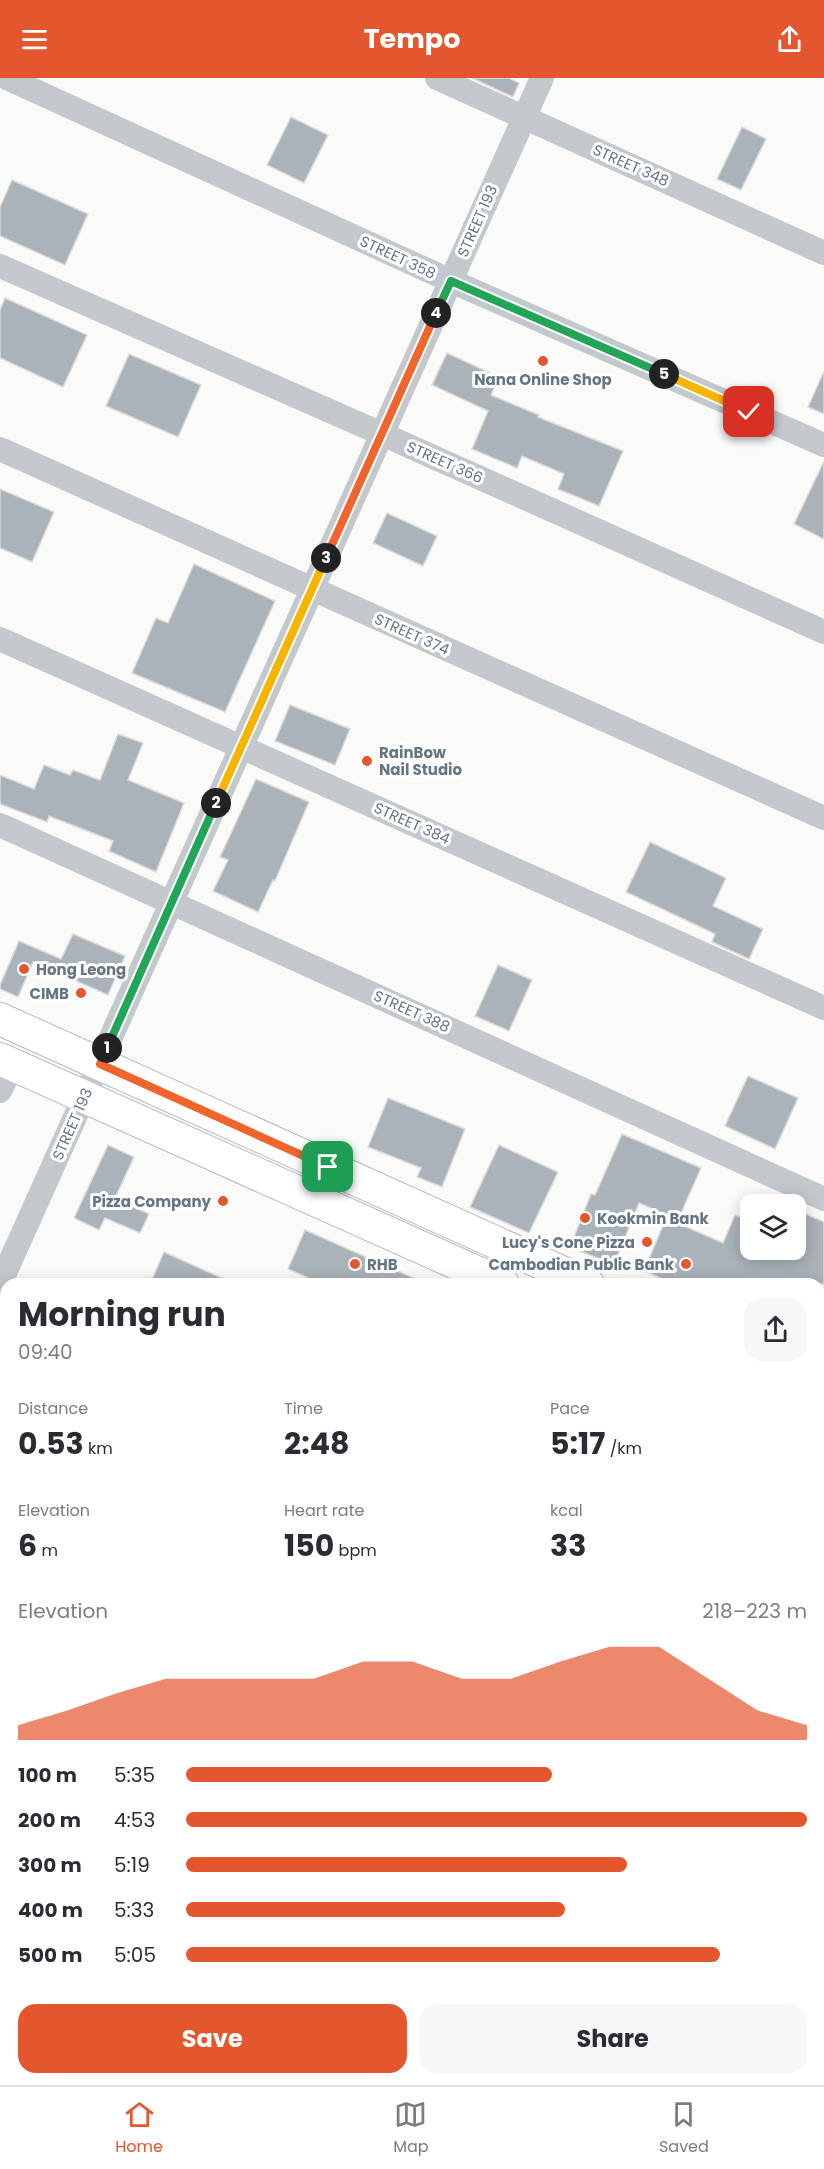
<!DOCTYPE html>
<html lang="en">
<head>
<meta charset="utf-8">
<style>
	:root { --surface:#fff; --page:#f7f7f7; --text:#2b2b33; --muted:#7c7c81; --line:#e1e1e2; --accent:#e4572e }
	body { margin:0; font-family:Poppins,sans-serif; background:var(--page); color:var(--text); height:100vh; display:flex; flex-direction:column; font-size:22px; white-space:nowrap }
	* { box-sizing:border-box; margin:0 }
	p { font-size:20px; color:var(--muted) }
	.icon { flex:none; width:33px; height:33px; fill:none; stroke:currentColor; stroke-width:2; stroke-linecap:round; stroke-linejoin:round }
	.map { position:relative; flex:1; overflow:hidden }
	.details { position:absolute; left:0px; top:1200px; width:825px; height:807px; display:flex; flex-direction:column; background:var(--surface); border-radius:18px 18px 0 0; box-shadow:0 3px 15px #0003 }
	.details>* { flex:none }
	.fabs { position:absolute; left:740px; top:1116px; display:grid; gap:12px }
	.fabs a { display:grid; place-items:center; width:66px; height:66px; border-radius:12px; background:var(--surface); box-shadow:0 3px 15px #0003; font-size:30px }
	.pin { position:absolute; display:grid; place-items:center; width:51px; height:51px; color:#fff; margin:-26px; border-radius:12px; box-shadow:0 3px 9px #0006 }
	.km { position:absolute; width:30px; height:30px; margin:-15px; border-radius:50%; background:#222; color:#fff; font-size:16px; line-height:30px; text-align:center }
	.round { display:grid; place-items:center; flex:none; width:63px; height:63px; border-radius:18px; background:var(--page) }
	.head { display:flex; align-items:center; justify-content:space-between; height:102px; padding:0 18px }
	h1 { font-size:33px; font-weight:700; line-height:45px }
	.metrics { display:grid; grid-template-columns:repeat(3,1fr); gap:9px; height:102px; padding:6px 18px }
	.metrics div { display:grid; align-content:center }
	.metrics b { font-size:30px; font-weight:700 }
	.metrics small { font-size:16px; font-weight:400 }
	.metrics p { font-size:16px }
	.chart { height:168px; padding:12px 18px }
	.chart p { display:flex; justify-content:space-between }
	.chart svg { width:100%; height:108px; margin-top:6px; fill:var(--accent); opacity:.7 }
	.button { display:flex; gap:12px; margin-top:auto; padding:12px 18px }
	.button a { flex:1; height:69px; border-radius:18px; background:var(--accent); color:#fff; font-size:24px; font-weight:700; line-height:69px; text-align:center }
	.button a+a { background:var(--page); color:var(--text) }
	ul { padding:0 18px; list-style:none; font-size:20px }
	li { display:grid; grid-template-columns:96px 72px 1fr; align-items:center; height:45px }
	li i { height:15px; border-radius:8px; background:var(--accent) }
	header { display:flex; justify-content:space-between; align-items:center; height:78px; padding:0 18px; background:var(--accent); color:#fff; font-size:27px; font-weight:700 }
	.tab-bar { display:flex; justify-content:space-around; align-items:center; height:84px; border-top:2px solid var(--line); background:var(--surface); font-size:16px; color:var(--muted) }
	.tab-bar a { display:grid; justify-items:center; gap:3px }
	.tab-bar .current { color:var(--accent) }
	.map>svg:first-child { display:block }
	.built { fill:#e8e9e9 }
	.building { fill:#aab3b9; stroke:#dcdcda; stroke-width:1.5 }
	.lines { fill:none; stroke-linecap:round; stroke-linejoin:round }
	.major-casing { stroke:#b5babe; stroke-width:34 }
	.minor { stroke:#c3c8cc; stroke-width:24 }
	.major { stroke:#fff; stroke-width:32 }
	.split-1-casing { stroke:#fff; stroke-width:12 }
	.split-2-casing { stroke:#fff; stroke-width:12 }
	.split-3-casing { stroke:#fff; stroke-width:12 }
	.split-4-casing { stroke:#fff; stroke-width:12 }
	.split-5-casing { stroke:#fff; stroke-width:12 }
	.split-6-casing { stroke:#fff; stroke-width:12 }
	.split-1 { stroke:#f0652b; stroke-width:8 }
	.split-2 { stroke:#22a559; stroke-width:8 }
	.split-3 { stroke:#f5b400; stroke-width:8 }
	.split-4 { stroke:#f0652b; stroke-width:8 }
	.split-5 { stroke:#22a559; stroke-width:8 }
	.split-6 { stroke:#f5b400; stroke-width:8 }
	.poi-dot { fill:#e4572e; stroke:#fff; stroke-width:2 }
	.labels { text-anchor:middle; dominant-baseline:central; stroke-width:6; stroke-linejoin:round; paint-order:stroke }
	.street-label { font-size:15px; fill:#657683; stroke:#fff }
	.poi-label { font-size:15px; font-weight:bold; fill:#657683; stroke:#fff; text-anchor:start }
</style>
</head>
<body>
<header><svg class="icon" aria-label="menu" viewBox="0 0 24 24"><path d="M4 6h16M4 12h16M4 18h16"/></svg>Tempo<svg class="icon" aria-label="share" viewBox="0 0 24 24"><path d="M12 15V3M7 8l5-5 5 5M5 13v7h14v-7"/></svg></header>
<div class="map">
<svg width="824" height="2007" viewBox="0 0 824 2007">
	<rect width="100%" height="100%" fill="#fafaf8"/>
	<g class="built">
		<path d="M 0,1916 L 6,1920 L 6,2001 L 55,2001 L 52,2007 L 0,2007 Z"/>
		<path d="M 108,2001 L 163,2001 L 173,2007 L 105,2007 Z"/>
	</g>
	<g class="building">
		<path d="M 472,0 L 509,0 L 519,5 L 513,19 Z"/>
		<path d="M 291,39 L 328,57 L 304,105 L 267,87 Z"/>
		<path d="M 742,49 L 766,61 L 741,112 L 717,101 Z"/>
		<path d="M 12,102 L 88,136 L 65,187 L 0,158 L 0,129 Z"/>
		<path d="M 5,220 L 87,257 L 63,309 L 0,280 L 0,232 Z"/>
		<path d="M 447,275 L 499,299 L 491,317 L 539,337 L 538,339 L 623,373 L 599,428 L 558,411 L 564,396 L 522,378 L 517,390 L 472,371 L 488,333 L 432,307 Z"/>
		<path d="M 129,276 L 201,307 L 178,359 L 106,328 Z"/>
		<path d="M 824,293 L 824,336 L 808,329 Z"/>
		<path d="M 824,383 L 824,461 L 794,446 Z"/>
		<path d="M 0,411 L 54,434 L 32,484 L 0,470 Z"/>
		<path d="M 387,435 L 437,458 L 423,488 L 373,465 Z"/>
		<path d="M 194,486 L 275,523 L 225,634 L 132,595 L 156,540 L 168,545 Z"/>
		<path d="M 290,627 L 350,651 L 335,687 L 275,663 Z"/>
		<path d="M 118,656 L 143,665 L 128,702 L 184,725 L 156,794 L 109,773 L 113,763 L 49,738 L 47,744 L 0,726 L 0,697 L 34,711 L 44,687 L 70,697 L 73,692 L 100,702 Z"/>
		<path d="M 256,701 L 309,724 L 275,803 L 273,802 L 258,834 L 213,813 L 228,782 L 220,779 Z"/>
		<path d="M 650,764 L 726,800 L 713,828 L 763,851 L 749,881 L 712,864 L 715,856 L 626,814 Z"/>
		<path d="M 73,856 L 125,878 L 108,917 L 33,884 L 18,919 L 0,911 L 0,907 L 19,863 L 61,881 Z"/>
		<path d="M 498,887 L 532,902 L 509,953 L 475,938 Z"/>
		<path d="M 748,998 L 798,1020 L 775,1071 L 725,1048 Z"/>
		<path d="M 388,1020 L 465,1051 L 442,1109 L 417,1099 L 421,1090 L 368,1069 Z"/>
		<path d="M 622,1056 L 701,1090 L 678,1142 L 639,1125 L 614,1187 L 570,1169 L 591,1116 L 595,1117 Z"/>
		<path d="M 108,1067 L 134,1079 L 115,1120 L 149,1136 L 140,1155 L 105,1140 L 99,1152 L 74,1140 Z"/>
		<path d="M 499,1067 L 558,1094 L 529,1155 L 470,1129 Z"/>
		<path d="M 795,1131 L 824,1144 L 824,1206 L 674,1206 L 644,1193 L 666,1140 L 723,1165 L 735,1137 L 750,1143 L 750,1172 L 795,1172 Z"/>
		<path d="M 305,1152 L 427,1206 L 322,1206 L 288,1191 Z"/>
		<path d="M 164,1174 L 235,1206 L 150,1206 Z"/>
	</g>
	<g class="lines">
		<g class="major-casing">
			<g id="major">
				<path d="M 0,941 L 588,1206"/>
				<path d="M 0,981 L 503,1206"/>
				<path d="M 819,1327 L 824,1330"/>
			</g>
		</g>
		<g class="minor">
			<path d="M 7,0 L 451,203 L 824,367"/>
			<path d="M 437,0 L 824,175"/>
			<path d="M 0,188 L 382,356 L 824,554"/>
			<path d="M 0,371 L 824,740"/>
			<path d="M 0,561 L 824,930"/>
			<path d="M 0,747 L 824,1121"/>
			<path d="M 0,1013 L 13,987"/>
			<path d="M 0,1206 L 542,0"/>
			<path d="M 0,1454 L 6,1441"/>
			<path d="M 819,1565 L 824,1567"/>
			<path d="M 0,1699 L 6,1686"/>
			<path d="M 819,1812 L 824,1801"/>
			<path d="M 0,1892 L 6,1896"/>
			<path d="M 192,2001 L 202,2007"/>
			<path d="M 412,2001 L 424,2007"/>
			<path d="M 76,2007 L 78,2001"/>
			<path d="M 290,2007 L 293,2001"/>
			<path d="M 523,2007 L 526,2001"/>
			<path d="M 733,2007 L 735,2001"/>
		</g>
		<use href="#major" class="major"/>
	</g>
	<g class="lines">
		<g class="split-1-casing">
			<path id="split-1" d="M 107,970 L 100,986 L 328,1089"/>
		</g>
		<g class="split-2-casing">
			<path id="split-2" d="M 107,970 L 216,725"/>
		</g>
		<g class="split-3-casing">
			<path id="split-3" d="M 216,725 L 326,480"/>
		</g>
		<g class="split-4-casing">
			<path id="split-4" d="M 326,480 L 436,235"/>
		</g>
		<g class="split-5-casing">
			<path id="split-5" d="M 436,235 L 451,203 L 664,296"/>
		</g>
		<g class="split-6-casing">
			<path id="split-6" d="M 664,296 L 749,334"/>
		</g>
		<use href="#split-1" class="split-1"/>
		<use href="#split-2" class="split-2"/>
		<use href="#split-3" class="split-3"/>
		<use href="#split-4" class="split-4"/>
		<use href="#split-5" class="split-5"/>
		<use href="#split-6" class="split-6"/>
	</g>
	<g class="poi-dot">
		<circle cx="543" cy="283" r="6"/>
		<circle cx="367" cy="683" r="6"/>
		<circle cx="24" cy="891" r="6"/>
		<circle cx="81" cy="915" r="6"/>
		<circle cx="223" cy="1123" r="6"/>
		<circle cx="585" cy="1140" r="6"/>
		<circle cx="647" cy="1164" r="6"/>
		<circle cx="355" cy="1186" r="6"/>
		<circle cx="686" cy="1186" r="6"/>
	</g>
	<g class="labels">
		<g class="street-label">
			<text transform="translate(631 87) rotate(24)">STREET 348</text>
			<text transform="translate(477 143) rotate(-66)">STREET 193</text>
			<text transform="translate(398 179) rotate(25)">STREET 358</text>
			<text transform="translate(445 384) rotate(24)">STREET 366</text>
			<text transform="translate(412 556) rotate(24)">STREET 374</text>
			<text transform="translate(412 745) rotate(24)">STREET 384</text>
			<text transform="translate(412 933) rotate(24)">STREET 388</text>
			<text transform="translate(72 1046) rotate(-66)">STREET 193</text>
		</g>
		<g class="poi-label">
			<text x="543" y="301" text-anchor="middle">Nana Online Shop</text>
			<text x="379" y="674">RainBow<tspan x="379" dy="17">Nail Studio</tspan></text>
			<text x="36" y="891">Hong Leong</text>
			<text x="69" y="915" text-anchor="end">CIMB</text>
			<text x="211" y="1123" text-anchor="end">Pizza Company</text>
			<text x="597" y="1140">Kookmin Bank</text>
			<text x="635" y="1164" text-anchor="end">Lucy's Cone Pizza</text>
			<text x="367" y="1186">RHB</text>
			<text x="674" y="1186" text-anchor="end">Cambodian Public Bank</text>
		</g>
	</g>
</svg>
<div class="fabs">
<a><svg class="icon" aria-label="layers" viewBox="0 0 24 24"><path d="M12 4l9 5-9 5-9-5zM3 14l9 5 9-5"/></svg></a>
</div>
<div class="pin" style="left:328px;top:1089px;background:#1e9e55"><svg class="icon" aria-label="arrive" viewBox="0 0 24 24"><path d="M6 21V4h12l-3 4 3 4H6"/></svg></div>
<div class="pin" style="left:749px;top:334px;background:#d93025"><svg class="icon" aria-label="check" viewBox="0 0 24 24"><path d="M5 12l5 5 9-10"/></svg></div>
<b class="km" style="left:107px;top:970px">1</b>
<b class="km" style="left:216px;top:725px">2</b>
<b class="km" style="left:326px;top:480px">3</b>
<b class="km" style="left:436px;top:235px">4</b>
<b class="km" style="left:664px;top:296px">5</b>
<section class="details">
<div class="head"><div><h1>Morning run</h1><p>09:40</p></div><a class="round"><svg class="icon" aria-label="share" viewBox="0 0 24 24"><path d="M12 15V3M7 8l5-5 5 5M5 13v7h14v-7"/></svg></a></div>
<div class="metrics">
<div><p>Distance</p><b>0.53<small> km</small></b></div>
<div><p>Time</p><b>2:48</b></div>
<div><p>Pace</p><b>5:17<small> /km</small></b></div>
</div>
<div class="metrics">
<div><p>Elevation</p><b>6<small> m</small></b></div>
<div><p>Heart rate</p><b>150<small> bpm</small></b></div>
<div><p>kcal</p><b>33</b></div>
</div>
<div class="chart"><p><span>Elevation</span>218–223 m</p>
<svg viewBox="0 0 160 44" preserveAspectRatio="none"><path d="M0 44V38L10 32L20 25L30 19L40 19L50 19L60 19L70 12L80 12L90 19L100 19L110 12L120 6L130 6L140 19L150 32L160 38V44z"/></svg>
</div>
<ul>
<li><b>100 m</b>5:35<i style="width:59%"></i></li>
<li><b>200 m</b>4:53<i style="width:100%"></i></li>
<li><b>300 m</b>5:19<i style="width:71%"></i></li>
<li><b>400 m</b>5:33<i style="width:61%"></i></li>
<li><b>500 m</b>5:05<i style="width:86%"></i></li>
</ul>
<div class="button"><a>Save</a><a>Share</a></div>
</section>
</div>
<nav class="tab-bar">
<a class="current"><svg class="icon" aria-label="home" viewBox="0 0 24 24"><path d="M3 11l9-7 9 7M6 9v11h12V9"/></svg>Home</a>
<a><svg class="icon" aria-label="map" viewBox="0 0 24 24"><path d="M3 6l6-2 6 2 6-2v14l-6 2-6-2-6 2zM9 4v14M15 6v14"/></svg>Map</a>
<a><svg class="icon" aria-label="saved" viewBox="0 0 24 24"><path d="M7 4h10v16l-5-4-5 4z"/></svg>Saved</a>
</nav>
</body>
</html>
